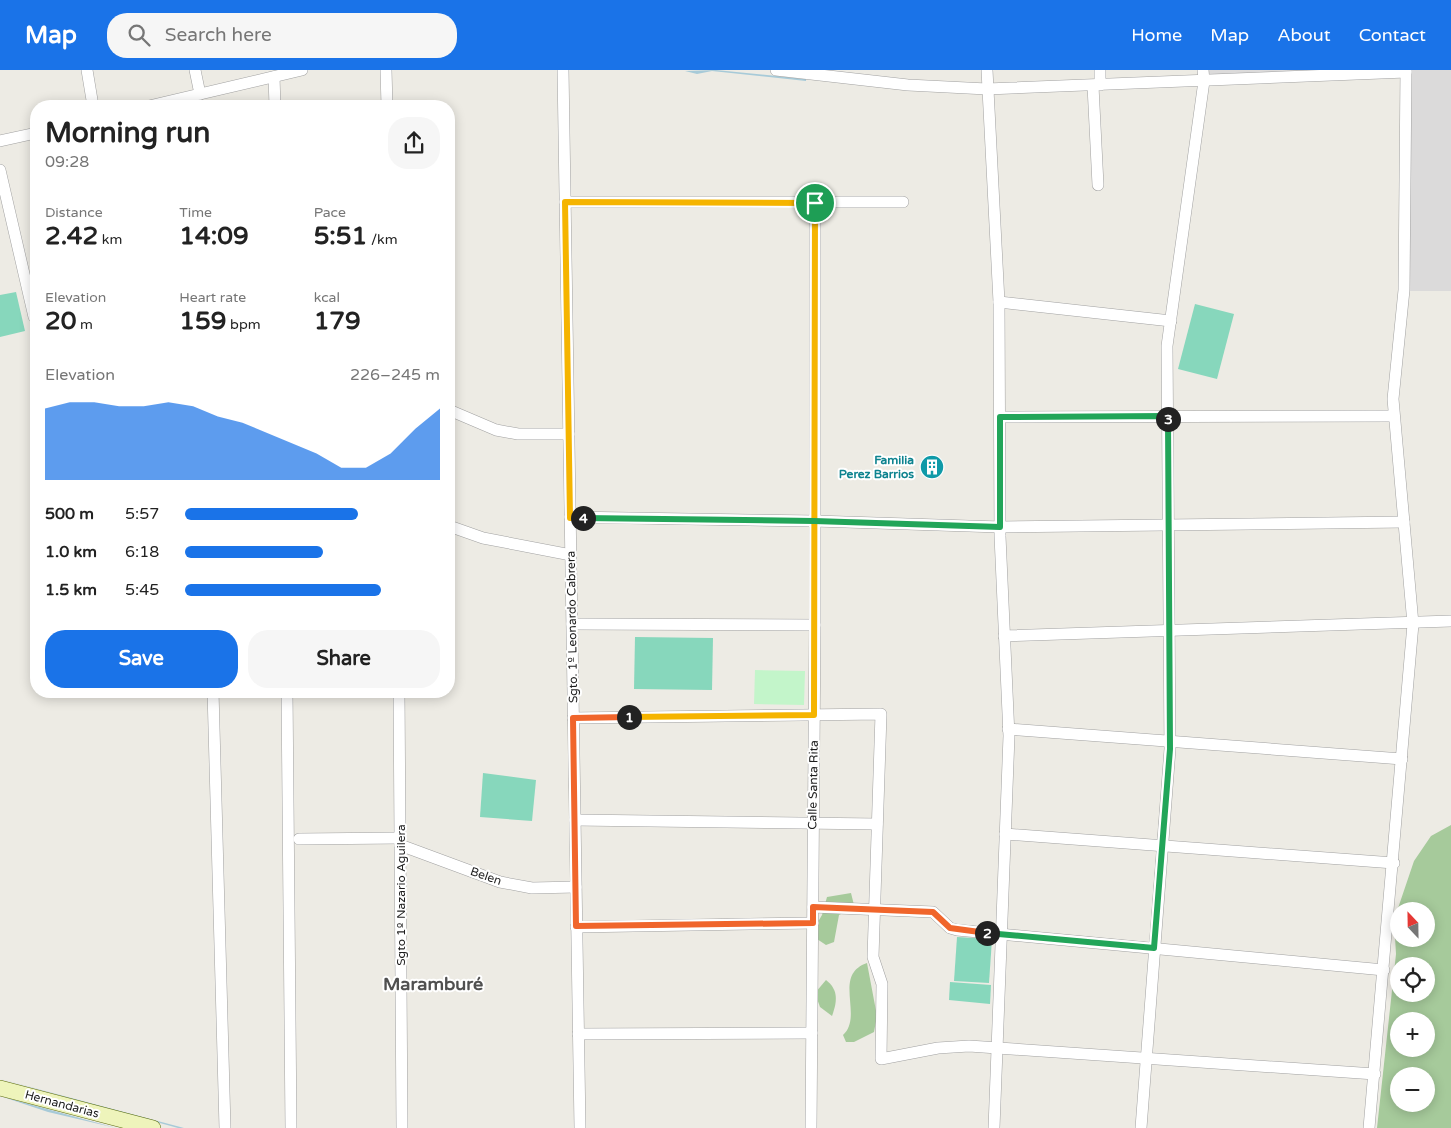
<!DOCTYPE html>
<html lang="en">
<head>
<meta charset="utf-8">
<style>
	:root { --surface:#fff; --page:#f6f6f6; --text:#222; --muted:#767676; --accent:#1a73e8 }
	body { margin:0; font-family:"Varela Round",sans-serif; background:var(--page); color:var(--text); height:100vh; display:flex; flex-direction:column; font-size:19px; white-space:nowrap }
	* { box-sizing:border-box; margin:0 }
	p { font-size:16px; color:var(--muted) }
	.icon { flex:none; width:28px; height:28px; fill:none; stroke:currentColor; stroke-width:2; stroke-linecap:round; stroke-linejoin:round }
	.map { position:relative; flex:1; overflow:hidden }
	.details { position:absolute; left:30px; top:30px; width:425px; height:598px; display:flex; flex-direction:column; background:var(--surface); border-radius:20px; box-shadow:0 2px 12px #0003 }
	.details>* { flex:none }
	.needle { width:32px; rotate:338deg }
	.tools { position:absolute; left:1390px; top:832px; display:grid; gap:10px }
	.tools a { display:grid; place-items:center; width:45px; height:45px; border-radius:50%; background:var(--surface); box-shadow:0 2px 12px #0003; font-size:25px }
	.pin { position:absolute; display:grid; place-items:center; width:42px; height:42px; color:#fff; margin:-21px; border:2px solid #fff; border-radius:50%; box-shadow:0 1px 5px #0007 }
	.km { position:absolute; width:25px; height:25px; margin:-12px; border-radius:50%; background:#222; color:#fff; font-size:14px; line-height:25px; text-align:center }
	.round { display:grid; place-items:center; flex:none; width:52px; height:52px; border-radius:20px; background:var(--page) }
	.headline { display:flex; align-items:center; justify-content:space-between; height:85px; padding:0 15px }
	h1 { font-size:28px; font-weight:800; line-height:38px }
	.figures { display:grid; grid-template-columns:repeat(3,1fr); gap:8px; height:85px; padding:5px 15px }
	.figures div { display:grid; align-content:center }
	.figures b { font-size:25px; font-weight:800 }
	.figures small { font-size:14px; font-weight:400 }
	.figures p { font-size:14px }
	.chart { height:140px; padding:10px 15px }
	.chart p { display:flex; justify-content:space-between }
	.chart svg { width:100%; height:90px; margin-top:5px; fill:var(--accent); opacity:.7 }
	.action { display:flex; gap:10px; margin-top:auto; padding:10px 15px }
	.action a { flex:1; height:58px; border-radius:20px; background:var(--accent); color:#fff; font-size:20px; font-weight:800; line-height:58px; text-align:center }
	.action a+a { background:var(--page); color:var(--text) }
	ul { padding:0 15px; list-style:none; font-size:16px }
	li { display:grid; grid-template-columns:80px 60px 1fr; align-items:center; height:38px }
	li i { height:12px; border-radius:6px; background:var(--accent) }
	header { display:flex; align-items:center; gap:30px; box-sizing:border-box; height:70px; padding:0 25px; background:var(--accent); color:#fff }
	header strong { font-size:24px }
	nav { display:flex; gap:28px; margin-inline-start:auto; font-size:18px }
	.search { width:350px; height:45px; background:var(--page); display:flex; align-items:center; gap:12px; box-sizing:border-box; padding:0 18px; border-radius:20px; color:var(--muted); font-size:19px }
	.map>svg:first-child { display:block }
	.residential { fill:#dbdada }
	.forest { fill:#a6ca9b; fill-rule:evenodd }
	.park { fill:#c3f5ca }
	.pitch { fill:#87d7bc }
	.water { fill:#a7cad8 }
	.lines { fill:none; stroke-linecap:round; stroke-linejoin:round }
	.street-casing { stroke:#a1a1a1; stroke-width:12 }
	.secondary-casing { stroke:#5b6b0d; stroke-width:16 }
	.street { stroke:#fff; stroke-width:11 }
	.secondary { stroke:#eef4bb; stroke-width:15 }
	.split-1-casing { stroke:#fff; stroke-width:10 }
	.split-2-casing { stroke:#fff; stroke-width:10 }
	.split-3-casing { stroke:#fff; stroke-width:10 }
	.split-4-casing { stroke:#fff; stroke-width:10 }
	.split-5-casing { stroke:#fff; stroke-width:10 }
	.split-1 { stroke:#f5b400; stroke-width:6 }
	.split-2 { stroke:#f0652b; stroke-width:6 }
	.split-3 { stroke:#22a559; stroke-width:6 }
	.split-4 { stroke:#22a559; stroke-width:6 }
	.split-5 { stroke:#f5b400; stroke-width:6 }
	.labels { text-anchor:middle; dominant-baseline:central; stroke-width:4; stroke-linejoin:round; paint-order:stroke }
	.culture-label { font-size:12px; font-weight:bold; fill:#0d838f; stroke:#fff; text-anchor:end }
	.street-label { font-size:12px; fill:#1d1d1d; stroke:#fff }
	.district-label { font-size:18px; font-weight:bold; fill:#505050; stroke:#fff }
</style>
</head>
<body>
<header>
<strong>Map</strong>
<div class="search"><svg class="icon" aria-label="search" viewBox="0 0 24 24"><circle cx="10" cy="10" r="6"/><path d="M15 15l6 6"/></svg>Search here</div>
<nav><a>Home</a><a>Map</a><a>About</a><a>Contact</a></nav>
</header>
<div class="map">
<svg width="1451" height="1058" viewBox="0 0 1451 1058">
	<rect width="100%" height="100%" fill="#edebe4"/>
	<path class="residential" d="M 1205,0 L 1451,0 L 1451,221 L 1404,221 L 1403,5 L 1206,12 Z"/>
	<g class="forest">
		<path d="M 1451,755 L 1451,1058 L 1377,1058 L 1396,884 L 1394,850 L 1414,791 L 1431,766 ZM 1399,841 L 1426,841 L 1426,869 L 1399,869 ZM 1426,896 L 1426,924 L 1399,924 L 1399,896 ZM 1399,951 L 1426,951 L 1426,979 L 1399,979 ZM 1399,1006 L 1426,1006 L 1426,1034 L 1399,1034 Z"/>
		<path d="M 851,823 L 854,835 L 849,840 L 839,845 L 834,872 L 826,875 L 817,869 L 815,857 L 822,845 L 827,827 Z"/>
		<path d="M 867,893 L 877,946 L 874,962 L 854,972 L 846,972 L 843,965 C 864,946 832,905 867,893 Z"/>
		<path d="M 826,910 C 839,920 837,932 832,946 L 820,937 L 815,923 Z"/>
	</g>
	<path class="park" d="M 755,600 L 805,601 L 804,635 L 754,634 Z"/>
	<g class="pitch">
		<path d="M 16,222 L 25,261 L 0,267 L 0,225 Z"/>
		<path d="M 1195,234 L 1234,244 L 1217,309 L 1178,299 Z"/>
		<path d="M 635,567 L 713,568 L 712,620 L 634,619 Z"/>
		<path d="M 483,703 L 536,710 L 532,751 L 480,747 Z"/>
		<path d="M 957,867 L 992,869 L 989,913 L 954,911 Z"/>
		<path d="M 950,912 L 991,915 L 990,934 L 949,930 Z"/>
	</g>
	<g class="water">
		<path d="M 716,0 L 806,9 L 806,11 L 712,1 L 697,4 L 685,1 Z"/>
		<path d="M 0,1009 L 184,1058 L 178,1058 Z"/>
		<path d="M 0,1026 L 116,1058 L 48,1042 Z"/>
	</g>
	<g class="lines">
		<g class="street-casing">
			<g id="street">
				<path d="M 87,0 L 93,36"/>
				<path d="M 195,0 L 200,24"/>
				<path d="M 386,0 L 387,36"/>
				<path d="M 563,0 L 580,1058"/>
				<path d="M 776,0 L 908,15 L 987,19 L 1406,2"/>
				<path d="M 987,0 L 999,232 L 1000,466 L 1009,666 L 994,1058"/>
				<path d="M 1100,0 L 1100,15"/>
				<path d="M 274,7 L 275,36"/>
				<path d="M 1093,16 L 1098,115"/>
				<path d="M 149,36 L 302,0"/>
				<path d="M 0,71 L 36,63"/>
				<path d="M 0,100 L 34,247"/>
				<path d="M 565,132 L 903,132"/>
				<path d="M 999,232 L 1171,251"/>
				<path d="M 449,340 L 496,360 L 518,364 L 569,364"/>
				<path d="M 1000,347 L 1393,346"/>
				<path d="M 570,447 L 815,451 L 1000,457 L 1404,452"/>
				<path d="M 449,456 L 483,468 L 571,485"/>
				<path d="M 572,554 L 815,555"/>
				<path d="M 1004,566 L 1451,551"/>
				<path d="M 213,621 L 225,1058"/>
				<path d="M 287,621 L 291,1058"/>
				<path d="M 399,621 L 402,1058"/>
				<path d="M 573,648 L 881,644 L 873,887 L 882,914 L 881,989 L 938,978 L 969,976 L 1375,1004"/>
				<path d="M 1008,659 L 1402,689"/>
				<path d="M 575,750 L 877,754"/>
				<path d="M 1005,764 L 1394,793"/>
				<path d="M 299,769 L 400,768"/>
				<path d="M 400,775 L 500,812 L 532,818 L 576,817"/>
				<path d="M 813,837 L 933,842 L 950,858 L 957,860 L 1384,900"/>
				<path d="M 576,857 L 813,853"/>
				<path d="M 578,964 L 812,963"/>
				<path d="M 811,1058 L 815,555 L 815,133"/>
				<path d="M 1141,1058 L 1170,679 L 1167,276 L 1204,11 L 1203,0"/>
				<path d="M 1369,1058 L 1413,554 L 1393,329 L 1404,220 L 1406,0"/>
			</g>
		</g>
		<g class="secondary-casing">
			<path id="secondary" d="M 0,1018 L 153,1058"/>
		</g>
		<use href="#street" class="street"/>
		<use href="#secondary" class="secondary"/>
	</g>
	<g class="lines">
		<g class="split-1-casing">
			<path id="split-1" d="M 629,647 L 814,645 L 815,133"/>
		</g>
		<g class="split-2-casing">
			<path id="split-2" d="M 629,647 L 573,648 L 576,856 L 813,853 L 813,837 L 933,842 L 950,858 L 987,863"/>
		</g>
		<g class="split-3-casing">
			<path id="split-3" d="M 987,863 L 1154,878 L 1170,679 L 1168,349"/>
		</g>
		<g class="split-4-casing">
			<path id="split-4" d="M 583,448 L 814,451 L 1000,457 L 1000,347 L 1168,346 L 1168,349"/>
		</g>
		<g class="split-5-casing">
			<path id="split-5" d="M 583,448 L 570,448 L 565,132 L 815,133"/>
		</g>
		<use href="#split-1" class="split-1"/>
		<use href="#split-2" class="split-2"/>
		<use href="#split-3" class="split-3"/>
		<use href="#split-4" class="split-4"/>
		<use href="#split-5" class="split-5"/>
	</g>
	<defs>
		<g id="building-disc" transform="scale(1.25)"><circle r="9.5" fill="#0f9aa8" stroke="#fff"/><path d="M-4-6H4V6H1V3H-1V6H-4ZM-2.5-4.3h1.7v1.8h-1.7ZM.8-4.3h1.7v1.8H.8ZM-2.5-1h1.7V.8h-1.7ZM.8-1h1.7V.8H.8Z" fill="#fff"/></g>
	</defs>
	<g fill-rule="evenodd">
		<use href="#building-disc" x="932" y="397"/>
	</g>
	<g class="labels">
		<g class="culture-label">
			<text x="914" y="390">Familia<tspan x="914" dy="14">Perez Barrios</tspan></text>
		</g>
		<g class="street-label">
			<text transform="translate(572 557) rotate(-91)">Sgto. 1º Leonardo Cabrera</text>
			<text transform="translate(813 715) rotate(-89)">Calle Santa Rita</text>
			<text transform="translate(486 806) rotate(19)">Belen</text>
			<text transform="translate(401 825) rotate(-90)">Sgto 1º Nazario Aguilera</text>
			<text transform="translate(62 1034) rotate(15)">Hernandarias</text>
		</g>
		<g class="district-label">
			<text x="433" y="914">Maramburé</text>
		</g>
	</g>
</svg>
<div class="tools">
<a><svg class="needle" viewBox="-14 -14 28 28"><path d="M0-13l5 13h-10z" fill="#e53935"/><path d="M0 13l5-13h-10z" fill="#767676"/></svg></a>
<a><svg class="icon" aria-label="locate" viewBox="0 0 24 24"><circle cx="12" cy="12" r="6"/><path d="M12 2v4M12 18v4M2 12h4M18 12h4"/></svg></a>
<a>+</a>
<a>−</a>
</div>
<div class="pin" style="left:815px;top:133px;background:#1e9e55"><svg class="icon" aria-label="arrive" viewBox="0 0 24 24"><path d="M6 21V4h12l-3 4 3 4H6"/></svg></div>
<b class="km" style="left:629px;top:647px">1</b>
<b class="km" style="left:987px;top:863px">2</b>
<b class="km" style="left:1168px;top:349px">3</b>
<b class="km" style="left:583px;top:448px">4</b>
<section class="details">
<div class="headline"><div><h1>Morning run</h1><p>09:28</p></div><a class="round"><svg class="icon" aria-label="share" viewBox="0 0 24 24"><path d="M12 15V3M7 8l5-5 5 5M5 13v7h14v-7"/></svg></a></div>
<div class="figures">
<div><p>Distance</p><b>2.42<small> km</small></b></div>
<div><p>Time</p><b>14:09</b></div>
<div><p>Pace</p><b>5:51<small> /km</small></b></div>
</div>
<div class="figures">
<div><p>Elevation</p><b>20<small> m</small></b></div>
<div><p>Heart rate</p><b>159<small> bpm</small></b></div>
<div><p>kcal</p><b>179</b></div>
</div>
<div class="chart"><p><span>Elevation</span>226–245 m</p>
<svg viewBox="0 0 160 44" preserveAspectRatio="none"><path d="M0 44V9L10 6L20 6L30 8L40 8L50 6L60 8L70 13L80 16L90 21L100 26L110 31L120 38L130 38L140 31L150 19L160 9V44z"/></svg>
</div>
<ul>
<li><b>500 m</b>5:57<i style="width:68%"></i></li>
<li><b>1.0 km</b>6:18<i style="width:54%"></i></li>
<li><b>1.5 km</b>5:45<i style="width:77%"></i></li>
</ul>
<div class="action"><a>Save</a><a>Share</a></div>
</section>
</div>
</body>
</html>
